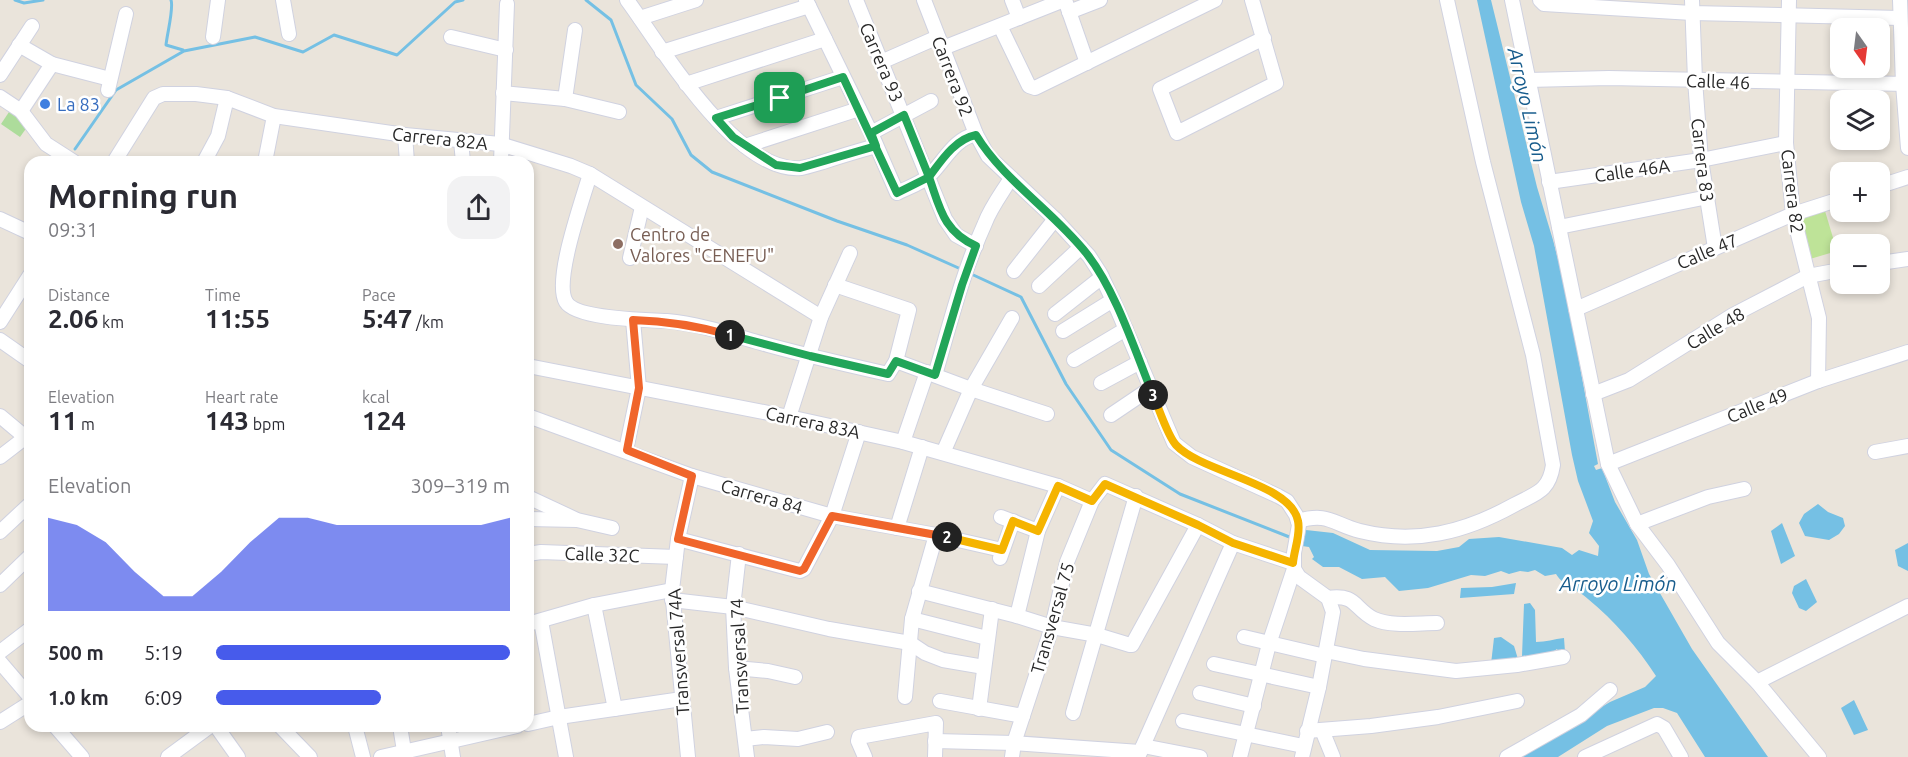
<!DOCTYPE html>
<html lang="en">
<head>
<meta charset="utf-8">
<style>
	:root { --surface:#fff; --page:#f2f2f3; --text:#2b2b33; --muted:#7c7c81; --accent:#475beb }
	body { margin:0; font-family:Ubuntu,sans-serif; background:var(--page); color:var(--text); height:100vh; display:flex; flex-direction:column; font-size:22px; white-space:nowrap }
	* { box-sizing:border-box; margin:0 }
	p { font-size:20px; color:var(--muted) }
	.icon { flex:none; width:33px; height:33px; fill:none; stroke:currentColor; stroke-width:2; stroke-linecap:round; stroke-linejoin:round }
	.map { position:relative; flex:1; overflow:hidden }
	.side { position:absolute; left:24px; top:156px; width:510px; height:576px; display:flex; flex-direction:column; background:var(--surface); border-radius:18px; box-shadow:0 3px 9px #0003 }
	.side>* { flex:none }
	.needle { width:39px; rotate:166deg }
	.buttons { position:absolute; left:1830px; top:18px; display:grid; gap:12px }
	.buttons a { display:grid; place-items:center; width:60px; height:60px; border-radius:12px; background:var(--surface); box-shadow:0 3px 9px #0003; font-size:30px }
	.pin { position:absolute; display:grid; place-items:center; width:51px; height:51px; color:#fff; margin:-26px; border-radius:12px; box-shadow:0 3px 9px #0006 }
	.km { position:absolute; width:30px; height:30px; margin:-15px; border-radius:50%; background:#222; color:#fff; font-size:16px; line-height:30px; text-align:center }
	.round { display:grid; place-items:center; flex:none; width:63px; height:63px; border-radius:18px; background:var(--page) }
	.summary { display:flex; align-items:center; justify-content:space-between; height:102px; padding:0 24px }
	h1 { font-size:33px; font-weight:700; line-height:45px }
	.figures { display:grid; grid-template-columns:repeat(3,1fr); gap:9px; height:102px; padding:6px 24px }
	.figures div { display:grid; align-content:center }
	.figures b { font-size:26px; font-weight:700 }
	.figures small { font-size:16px; font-weight:400 }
	.figures p { font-size:16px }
	.chart { height:168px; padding:12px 24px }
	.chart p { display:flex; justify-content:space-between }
	.chart svg { width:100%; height:108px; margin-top:6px; fill:var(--accent); opacity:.7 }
	ul { padding:0 24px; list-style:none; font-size:20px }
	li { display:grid; grid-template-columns:96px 72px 1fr; align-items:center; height:45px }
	li i { height:15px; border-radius:8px; background:var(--accent) }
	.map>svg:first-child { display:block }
	.green { fill:#addc9b }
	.pitch { fill:#bee398 }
	.water { fill:#75c0e4 }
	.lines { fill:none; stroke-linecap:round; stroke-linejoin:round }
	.stream { stroke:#75c0e4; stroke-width:3 }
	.minor-casing { stroke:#d0d2e0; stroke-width:16 }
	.minor { stroke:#fff; stroke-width:14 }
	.split-1-casing { stroke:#fff; stroke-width:12 }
	.split-2-casing { stroke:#fff; stroke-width:12 }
	.split-3-casing { stroke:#fff; stroke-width:12 }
	.split-4-casing { stroke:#fff; stroke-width:12 }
	.split-1 { stroke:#22a559; stroke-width:8 }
	.split-2 { stroke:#f0652b; stroke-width:8 }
	.split-3 { stroke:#f5b400; stroke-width:8 }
	.split-4 { stroke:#22a559; stroke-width:8 }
	.shop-dot { fill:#3f7fe0; stroke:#fff; stroke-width:2 }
	.education-dot { fill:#8d6e63; stroke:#fff; stroke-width:2 }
	.labels { text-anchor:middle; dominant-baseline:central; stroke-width:5; stroke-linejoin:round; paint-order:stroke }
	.street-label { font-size:18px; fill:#282828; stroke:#fff }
	.shop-label { font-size:18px; fill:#366cbe; stroke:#fff; text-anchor:start }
	.education-label { font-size:18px; fill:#785e54; stroke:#fff; text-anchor:start }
	.water-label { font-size:20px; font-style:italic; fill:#185d8d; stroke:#fff }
</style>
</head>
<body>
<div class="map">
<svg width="1908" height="757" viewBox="0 0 1908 757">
	<rect width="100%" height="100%" fill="#eae4db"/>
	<path class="green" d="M 11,109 L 30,123 L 20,137 L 1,124 Z"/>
	<path class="pitch" d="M 1825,211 L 1837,251 L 1810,259 L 1798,218 Z"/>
	<g class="water">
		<path d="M 1477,0 L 1491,0 L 1537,187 L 1553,240 L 1565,286 L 1598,464 L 1594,466 L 1596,470 L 1602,468 L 1615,502 L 1637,540 L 1649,574 L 1692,649 L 1768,757 L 1705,757 L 1677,713 L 1663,708 L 1654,708 L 1607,726 L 1558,757 L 1518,757 L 1610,702 L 1645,687 L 1656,676 C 1637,647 1615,621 1588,599 C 1576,588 1565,588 1556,574 L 1545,576 L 1535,570 L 1528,572 L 1520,571 L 1509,574 L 1501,571 L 1485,576 L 1471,575 L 1428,588 L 1399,591 L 1385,577 L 1362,579 L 1339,567 L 1323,567 L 1312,559 L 1314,557 L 1309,547 L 1302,546 L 1306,530 L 1333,533 L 1370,550 L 1437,551 L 1459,547 L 1469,539 L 1499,537 L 1562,548 L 1572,555 L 1579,550 L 1598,556 L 1599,546 L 1589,533 L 1593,521 L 1578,481 L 1572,455 L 1534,246 L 1521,202 Z"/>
		<path d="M 1818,504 L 1828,512 L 1843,518 L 1845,526 L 1839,534 L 1829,540 L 1805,536 L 1799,523 L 1804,514 Z"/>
		<path d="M 1782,523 L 1795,556 L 1781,564 L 1771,531 Z"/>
		<path d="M 1908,543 L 1908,571 L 1898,566 L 1895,550 Z"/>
		<path d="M 1806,579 L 1817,602 L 1806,611 L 1799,608 L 1792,593 L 1794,586 Z"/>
		<path d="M 1516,583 L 1514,594 L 1460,598 L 1461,588 L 1492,587 Z"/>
		<path d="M 1530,603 L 1535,610 L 1536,642 C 1546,642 1554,639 1564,638 L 1565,652 L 1559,653 L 1557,649 L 1548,655 L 1522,656 L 1524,604 Z"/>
		<path d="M 1501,637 L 1514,646 L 1518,659 L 1491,664 L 1494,638 Z"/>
		<path d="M 1854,700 L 1868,730 L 1854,735 L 1841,708 Z"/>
	</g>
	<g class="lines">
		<g class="stream">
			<path d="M 15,0 L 24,3 L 43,0"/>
			<path d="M 171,0 C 174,8 167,34 166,45 L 183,50"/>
			<path d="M 586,0 L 611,20 L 636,85 L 672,119 L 691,155 L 712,172 L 837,221 L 907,245 L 963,270"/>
			<path d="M 75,149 L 116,90 L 184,51 L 255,37 L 303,52 L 334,35 L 397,55 L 455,2 L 463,0"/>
			<path d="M 969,273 L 1021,297 L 1066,384 L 1111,450 L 1180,494 L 1292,538"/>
		</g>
		<g class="minor-casing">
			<g id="minor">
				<path d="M 283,0 L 289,34"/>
				<path d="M 627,0 C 661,46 736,174 801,168 C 808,167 816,164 823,162 C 841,156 858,151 876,146"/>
				<path d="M 806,0 L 871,133 L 897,193 C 907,188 922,183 930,175 C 945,160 954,139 976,134"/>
				<path d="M 856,0 L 945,219 L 956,235 L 976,246"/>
				<path d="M 924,0 L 976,134 L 988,156 L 1055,219 L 1089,256 L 1100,273 L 1118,311 L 1174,443 L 1192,457 L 1278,496 L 1287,501 L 1296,515 L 1299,525 L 1294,553 L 1294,569 L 1299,577 L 1328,598 L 1333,612 L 1319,687 L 1302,757"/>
				<path d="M 1012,0 L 1019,18"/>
				<path d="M 1065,0 L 1087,63"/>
				<path d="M 1252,0 L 1276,83 L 1177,133 L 1160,89 L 1264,38"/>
				<path d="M 1512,0 L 1608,464 L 1637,524 L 1668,565 L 1718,643 L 1757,682 L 1819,757"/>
				<path d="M 1540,0 L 1544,4 L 1692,13 L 1900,18"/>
				<path d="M 1692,0 L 1695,80 L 1701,160 L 1715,248"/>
				<path d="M 1789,0 L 1786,143 L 1793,214 L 1819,318 L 1818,381"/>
				<path d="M 1900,0 L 1903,84 L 1908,148"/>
				<path d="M 1069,12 L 1100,0"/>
				<path d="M 640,18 L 696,0"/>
				<path d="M 1000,26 L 1029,86 L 1035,88 L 1215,0"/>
				<path d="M 213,37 L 218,0"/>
				<path d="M 451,37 L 506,50"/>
				<path d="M 19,45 L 52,64 L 110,79"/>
				<path d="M 943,48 L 1064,0"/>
				<path d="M 662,52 L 809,6"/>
				<path d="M 881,62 L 938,37"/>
				<path d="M 0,75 L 32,26"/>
				<path d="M 1528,80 L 1609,78 L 1908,84"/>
				<path d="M 686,84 L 825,39"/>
				<path d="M 108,90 L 126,14"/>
				<path d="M 503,93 L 565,99 L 619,112"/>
				<path d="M 0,97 L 21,111 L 46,144 L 74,162"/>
				<path d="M 565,99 L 575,30"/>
				<path d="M 21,111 L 52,64"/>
				<path d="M 716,118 L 843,77"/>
				<path d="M 871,133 L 931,101"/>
				<path d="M 405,135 L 407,162"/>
				<path d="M 461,141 L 463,162"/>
				<path d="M 745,146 L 859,109"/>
				<path d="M 114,162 L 154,98 L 163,94 L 196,94 L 227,98 L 274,116 L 405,135 L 500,144 L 571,166 L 590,174 L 821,317"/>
				<path d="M 204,162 L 218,136 L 227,98"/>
				<path d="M 265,162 L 274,116"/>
				<path d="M 501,162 L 507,4"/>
				<path d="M 590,174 C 583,199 553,281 566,302 C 576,319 647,320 667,321 C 701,324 735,336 768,345 C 808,356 848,365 888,374 L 896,361 L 909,310 L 835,285"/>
				<path d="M 1549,182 L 1701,160 L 1786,143"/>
				<path d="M 1880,186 L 1908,177"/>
				<path d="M 0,219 L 30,233"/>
				<path d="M 1559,227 L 1708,197"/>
				<path d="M 630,258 L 642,207"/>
				<path d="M 1880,263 L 1908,259"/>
				<path d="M 1014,271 L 1055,219"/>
				<path d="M 1039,286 L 1081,247"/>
				<path d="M 1576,309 L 1793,214 L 1840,199"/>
				<path d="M 1055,314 L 1102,277"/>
				<path d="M 0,322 L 30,275"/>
				<path d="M 1063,331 L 1113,300"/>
				<path d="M 0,340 L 30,361"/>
				<path d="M 1074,360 L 1126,329"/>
				<path d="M 896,361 L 971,389 L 1047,414"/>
				<path d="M 528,366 L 789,417 L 903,442 L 1058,486 L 1092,501"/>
				<path d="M 935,375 C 950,324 963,271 985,223 C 991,207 1002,193 1011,178"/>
				<path d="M 1101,383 L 1140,362"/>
				<path d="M 1593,394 L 1629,380 L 1733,315 L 1808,276 L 1840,270"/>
				<path d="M 1111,415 L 1151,388"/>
				<path d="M 0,416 L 30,441"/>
				<path d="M 528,416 L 692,476 L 832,516 L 936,535 L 1002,550"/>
				<path d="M 789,417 L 821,317 L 850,253"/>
				<path d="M 903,442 L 927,372"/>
				<path d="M 626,450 L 639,388 L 633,320"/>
				<path d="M 1875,452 L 1908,446"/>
				<path d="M 943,453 L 971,389 L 1012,318"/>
				<path d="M 0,457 L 26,437"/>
				<path d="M 1608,464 L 1818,381 L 1908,352"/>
				<path d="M 528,497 L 575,519"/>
				<path d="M 1001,517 L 1038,531"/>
				<path d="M 528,519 L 577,520 L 612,528"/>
				<path d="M 1298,521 C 1328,512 1333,524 1360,531 C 1416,545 1465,532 1514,505 C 1536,493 1549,492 1553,465 L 1533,355 L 1483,162 L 1447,0"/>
				<path d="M 1637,524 L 1708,497 L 1744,489"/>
				<path d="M 897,528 L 922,447"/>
				<path d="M 0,532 L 30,504"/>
				<path d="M 678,539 L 792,569 L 800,571 L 804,569 L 832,516 L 859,432"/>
				<path d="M 528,554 L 541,552 L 676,557"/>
				<path d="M 739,554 L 733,607 L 736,668 L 747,757"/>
				<path d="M 1000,558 L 1013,521"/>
				<path d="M 0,585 L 30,556"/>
				<path d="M 919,591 L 1017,616 L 1052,627 L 1097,635 L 1130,645 L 1132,645 L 1198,525"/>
				<path d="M 1328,598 C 1357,594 1353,608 1374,619 C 1392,627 1418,623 1437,623"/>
				<path d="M 672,600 L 733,607 L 829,629 L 910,643 L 925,653 L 943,660 L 984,667"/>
				<path d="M 594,605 L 615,709"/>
				<path d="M 1017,616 L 1038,531 L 1058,486"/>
				<path d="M 912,619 L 987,638"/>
				<path d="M 541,621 L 566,757"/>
				<path d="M 528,624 L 594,605 L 672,590"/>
				<path d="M 1244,637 L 1325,656"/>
				<path d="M 1326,651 L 1364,659 L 1456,671 L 1517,665 L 1563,657"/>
				<path d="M 0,652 L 30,629"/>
				<path d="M 0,662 L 30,697"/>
				<path d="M 1214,664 L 1319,687"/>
				<path d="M 736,668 L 768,671 L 795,677"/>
				<path d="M 1757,682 L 1908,606"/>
				<path d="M 1200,693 L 1254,706"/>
				<path d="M 905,697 L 912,619 L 936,535"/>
				<path d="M 940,701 L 1023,716"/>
				<path d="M 979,709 L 992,609"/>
				<path d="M 1073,713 L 1136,496"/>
				<path d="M 1183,721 L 1303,746"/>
				<path d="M 0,722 L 30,703"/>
				<path d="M 528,724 L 559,717 L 682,699"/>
				<path d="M 55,726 L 82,757"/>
				<path d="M 216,726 L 238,757"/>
				<path d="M 280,726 L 310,757"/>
				<path d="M 355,726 L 363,757"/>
				<path d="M 400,726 L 405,757"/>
				<path d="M 448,726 L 453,757"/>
				<path d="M 1322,730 L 1333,757"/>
				<path d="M 1307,731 L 1371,726 L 1438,717 L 1517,701"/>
				<path d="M 745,739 L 764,737 L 798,739 L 827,732"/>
				<path d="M 935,741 L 1014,743 L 1140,752"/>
				<path d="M 1143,746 L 1200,757"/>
				<path d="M 168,757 L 210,726"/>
				<path d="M 381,757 L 517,726"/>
				<path d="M 688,757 L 672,590 L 678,539 L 692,476"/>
				<path d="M 865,757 L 858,741 L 859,737 L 936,723 L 935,757"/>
				<path d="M 1012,757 L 1014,743 L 1052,627 L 1067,562 L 1092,501 L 1105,484 L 1198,525 L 1233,543 L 1293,563"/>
				<path d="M 1138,757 L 1233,543"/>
				<path d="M 1240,757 L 1269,644 L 1294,569"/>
				<path d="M 1507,757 L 1581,715 L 1610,690"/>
				<path d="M 1585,757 L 1657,724 L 1664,728 L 1681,757"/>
			</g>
		</g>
		<use href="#minor" class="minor"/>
	</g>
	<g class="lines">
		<g class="split-1-casing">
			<path id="split-1" d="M 730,335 L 810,356 L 888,374 L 896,361 L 935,375 L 962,285 L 976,246 C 943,231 940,208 929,177 L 897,193 L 843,77 L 780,98"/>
		</g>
		<g class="split-2-casing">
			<path id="split-2" d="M 730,335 C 698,326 667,321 633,320 L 639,388 L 627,450 L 692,476 L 678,539 L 800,571 L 804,569 L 832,516 L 947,537"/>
		</g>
		<g class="split-3-casing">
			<path id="split-3" d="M 947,537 L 1002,550 L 1013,521 L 1038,531 L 1058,486 L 1092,501 L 1105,484 L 1198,525 L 1233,543 L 1293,563 C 1294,550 1301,534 1298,521 C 1291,483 1202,473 1176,445 C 1167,435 1159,408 1153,395"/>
		</g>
		<g class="split-4-casing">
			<path id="split-4" d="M 780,98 L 716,118 L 733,137 L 776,165 L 800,168 L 876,146 L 871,133 L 904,115 L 929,177 C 941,161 955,139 976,135 C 1004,181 1053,211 1087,254 C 1116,291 1135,351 1153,395"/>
		</g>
		<use href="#split-1" class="split-1"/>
		<use href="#split-2" class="split-2"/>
		<use href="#split-3" class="split-3"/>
		<use href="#split-4" class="split-4"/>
	</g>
	<circle class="shop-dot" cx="45" cy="104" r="6"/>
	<circle class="education-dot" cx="618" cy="244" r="6"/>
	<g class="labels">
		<g class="street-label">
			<text transform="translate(882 62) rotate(67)">Carrera 93</text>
			<text transform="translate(953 76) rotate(69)">Carrera 92</text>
			<text transform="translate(1718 81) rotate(2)">Calle 46</text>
			<text transform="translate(440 138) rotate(6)">Carrera 82A</text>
			<text transform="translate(1703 160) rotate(83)">Carrera 83</text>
			<text transform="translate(1632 170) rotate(-8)">Calle 46A</text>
			<text transform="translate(1793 191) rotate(83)">Carrera 82</text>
			<text transform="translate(1707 251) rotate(-23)">Calle 47</text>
			<text transform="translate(1715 328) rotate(-31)">Calle 48</text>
			<text transform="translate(1757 405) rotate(-22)">Calle 49</text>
			<text transform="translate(813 422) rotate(12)">Carrera 83A</text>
			<text transform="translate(762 496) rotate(16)">Carrera 84</text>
			<text transform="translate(602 554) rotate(2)">Calle 32C</text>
			<text transform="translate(1052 618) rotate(-74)">Transversal 75</text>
			<text transform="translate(678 652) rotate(-94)">Transversal 74A</text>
			<text transform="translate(739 656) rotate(-93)">Transversal 74</text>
		</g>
		<g class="shop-label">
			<text x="57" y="104">La 83</text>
		</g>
		<g class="education-label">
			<text x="630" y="234">Centro de<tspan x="630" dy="21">Valores "CENEFU"</tspan></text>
		</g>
		<g class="water-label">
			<text transform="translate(1528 105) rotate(77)">Arroyo Limón</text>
			<text x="1618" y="583">Arroyo Limón</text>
		</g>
	</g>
</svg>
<div class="buttons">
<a><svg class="needle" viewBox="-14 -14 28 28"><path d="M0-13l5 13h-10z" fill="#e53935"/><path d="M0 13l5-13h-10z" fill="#7c7c81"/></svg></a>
<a><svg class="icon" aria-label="layers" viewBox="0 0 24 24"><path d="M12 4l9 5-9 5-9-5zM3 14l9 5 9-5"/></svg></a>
<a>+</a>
<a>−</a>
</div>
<div class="pin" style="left:780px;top:98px;background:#1e9e55"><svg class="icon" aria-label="arrive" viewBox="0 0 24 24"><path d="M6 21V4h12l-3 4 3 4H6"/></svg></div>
<b class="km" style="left:730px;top:335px">1</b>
<b class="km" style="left:947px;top:537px">2</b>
<b class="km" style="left:1153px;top:395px">3</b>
<section class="side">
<div class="summary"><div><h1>Morning run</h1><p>09:31</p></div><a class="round"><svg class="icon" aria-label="share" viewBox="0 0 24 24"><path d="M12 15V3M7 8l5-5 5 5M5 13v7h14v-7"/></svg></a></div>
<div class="figures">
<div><p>Distance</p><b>2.06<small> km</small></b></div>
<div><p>Time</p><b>11:55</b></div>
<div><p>Pace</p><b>5:47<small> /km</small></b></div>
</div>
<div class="figures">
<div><p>Elevation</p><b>11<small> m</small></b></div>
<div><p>Heart rate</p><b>143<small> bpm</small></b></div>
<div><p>kcal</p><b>124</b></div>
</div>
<div class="chart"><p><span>Elevation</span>309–319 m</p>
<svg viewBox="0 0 160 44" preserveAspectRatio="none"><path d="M0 44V6L10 9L20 16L30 28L40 38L50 38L60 28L70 16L80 6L90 6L100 9L110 9L120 9L130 9L140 9L150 9L160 6V44z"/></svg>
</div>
<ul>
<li><b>500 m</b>5:19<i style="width:100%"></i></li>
<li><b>1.0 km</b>6:09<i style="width:56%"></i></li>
</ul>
</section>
</div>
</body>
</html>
